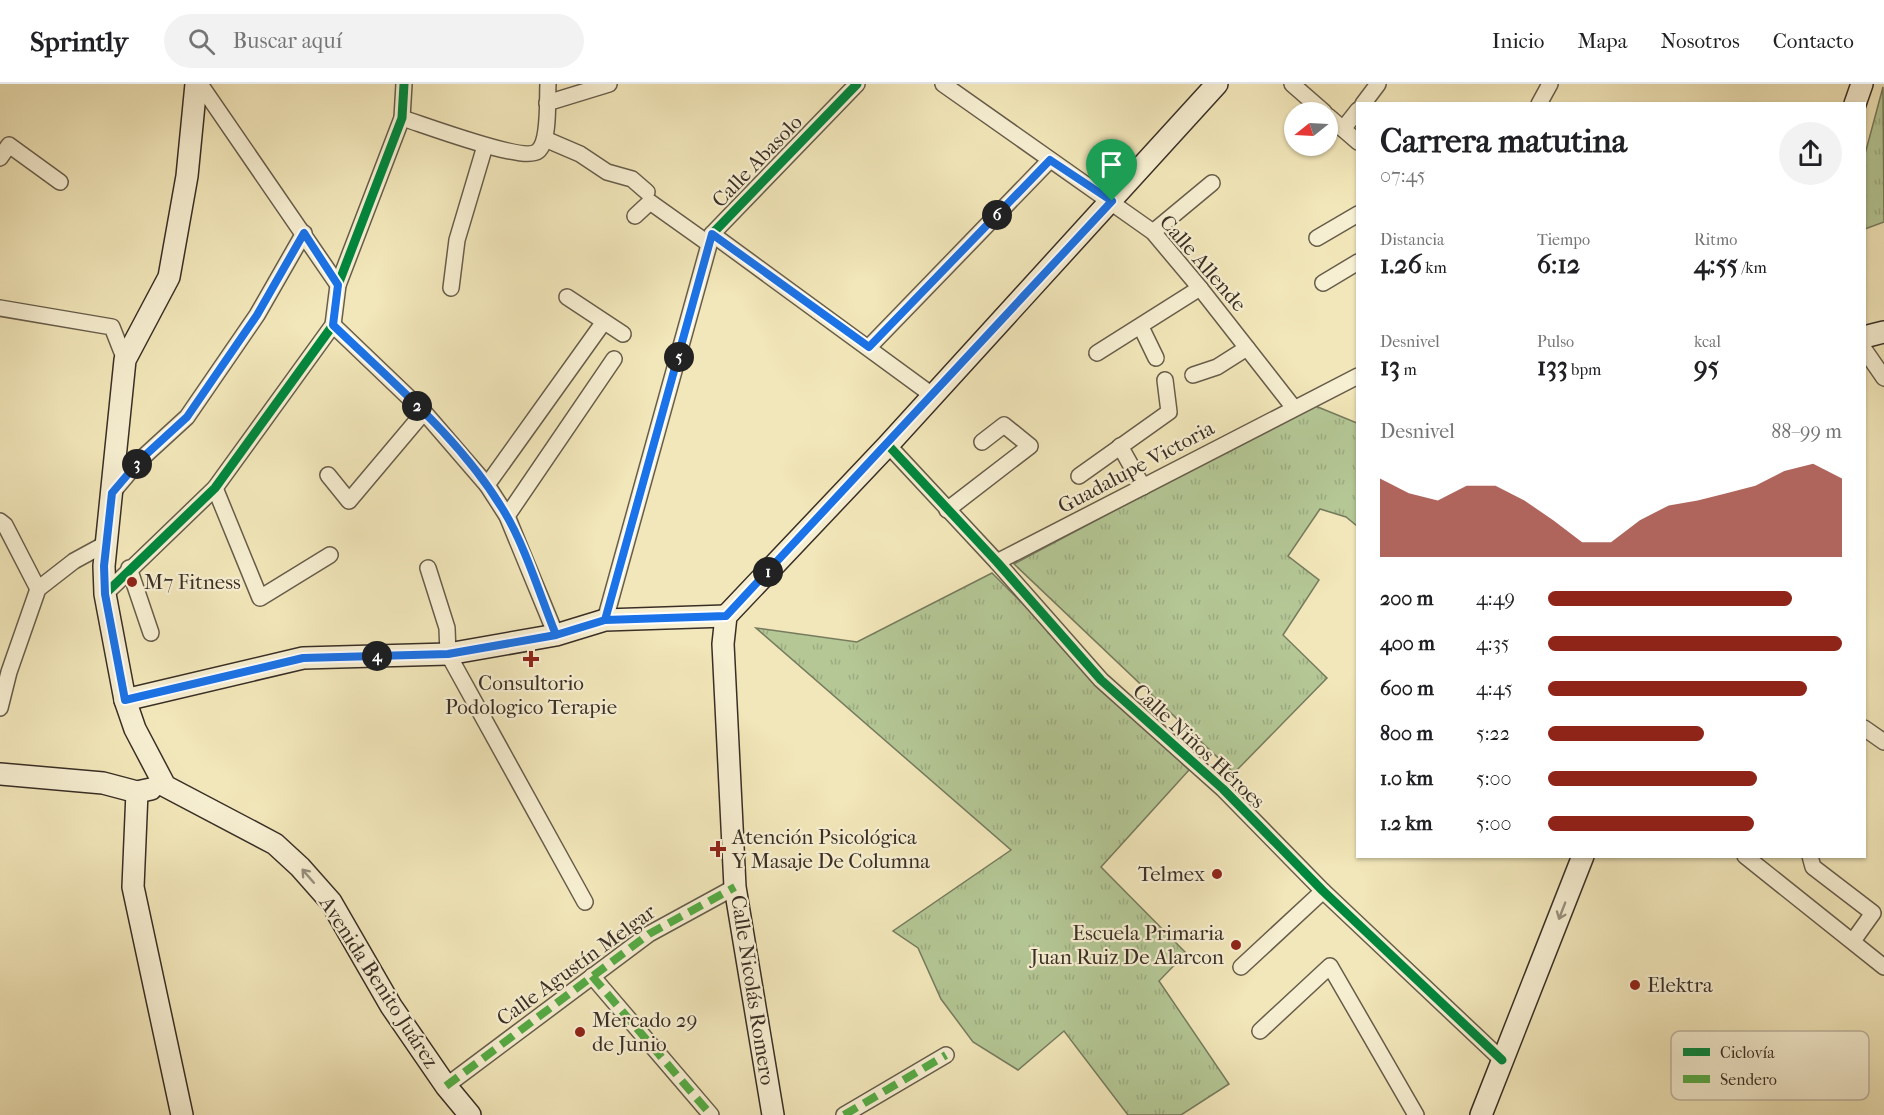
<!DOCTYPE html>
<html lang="es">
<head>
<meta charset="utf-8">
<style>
	:root { --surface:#fff; --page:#f2f2f2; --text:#202124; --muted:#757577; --line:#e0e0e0; --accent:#8f2418 }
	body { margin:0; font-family:"IM FELL French Canon",serif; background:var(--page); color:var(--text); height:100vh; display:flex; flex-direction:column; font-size:22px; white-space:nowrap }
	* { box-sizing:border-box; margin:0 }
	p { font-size:20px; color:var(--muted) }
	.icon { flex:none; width:33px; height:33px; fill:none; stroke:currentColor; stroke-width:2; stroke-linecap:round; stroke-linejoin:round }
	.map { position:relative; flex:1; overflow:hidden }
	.side { position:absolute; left:1356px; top:18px; width:510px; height:756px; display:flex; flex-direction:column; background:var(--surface); border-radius:0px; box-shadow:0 2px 4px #0004 }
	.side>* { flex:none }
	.needle { width:39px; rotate:252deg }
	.fabs { position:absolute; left:1284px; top:18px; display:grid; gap:12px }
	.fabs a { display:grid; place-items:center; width:54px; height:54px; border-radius:50%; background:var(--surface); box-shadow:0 2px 4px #0004; font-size:30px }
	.pin { position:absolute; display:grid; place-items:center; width:51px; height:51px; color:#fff; margin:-62px -26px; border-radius:50% 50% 50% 0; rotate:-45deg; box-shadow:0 0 6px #0007 }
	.pin .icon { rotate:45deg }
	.km { position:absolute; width:30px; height:30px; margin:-15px; border-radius:50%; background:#222; color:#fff; font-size:16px; line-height:30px; text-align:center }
	.round { display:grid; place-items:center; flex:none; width:63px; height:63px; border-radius:32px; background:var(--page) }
	.head { display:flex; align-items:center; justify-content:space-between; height:102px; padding:0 24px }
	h1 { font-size:33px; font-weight:800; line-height:45px }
	.metrics { display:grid; grid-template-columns:repeat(3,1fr); gap:9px; height:102px; padding:6px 24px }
	.metrics div { display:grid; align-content:center }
	.metrics b { font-size:26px; font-weight:800 }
	.metrics small { font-size:16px; font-weight:400 }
	.metrics p { font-size:16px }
	.chart { height:168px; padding:12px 24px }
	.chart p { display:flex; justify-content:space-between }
	.chart svg { width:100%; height:108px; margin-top:6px; fill:var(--accent); opacity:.7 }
	ul { padding:0 24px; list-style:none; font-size:20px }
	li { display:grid; grid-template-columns:96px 72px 1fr; align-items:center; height:45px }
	li i { height:15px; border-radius:8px; background:var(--accent) }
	header { display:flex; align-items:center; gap:36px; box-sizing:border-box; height:84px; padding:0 30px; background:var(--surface); border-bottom:2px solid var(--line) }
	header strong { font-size:28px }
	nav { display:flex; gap:33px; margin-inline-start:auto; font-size:21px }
	.search { width:420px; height:54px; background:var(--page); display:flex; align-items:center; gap:15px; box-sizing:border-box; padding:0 21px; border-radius:33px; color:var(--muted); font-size:22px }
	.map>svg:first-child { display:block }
	.grass { fill:url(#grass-tufts); stroke:#767b5e; stroke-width:1.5 }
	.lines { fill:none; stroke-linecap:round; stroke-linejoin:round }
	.street-casing { stroke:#675d4b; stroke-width:18 }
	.secondary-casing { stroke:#392f26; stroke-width:24 }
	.street { stroke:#f7efd2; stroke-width:15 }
	.secondary { stroke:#f7efd2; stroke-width:21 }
	.quiet { stroke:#55ab44; stroke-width:8; stroke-dasharray:15 8; stroke-linecap:butt }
	.cycleway-casing { stroke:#f7efd2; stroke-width:13 }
	.cycleway { stroke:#00873e; stroke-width:9 }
	.oneway { stroke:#988f7c }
	.route-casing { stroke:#fff; stroke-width:12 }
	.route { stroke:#1a73e8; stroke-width:8 }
	.poi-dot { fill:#8f2418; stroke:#f7efd2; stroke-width:2 }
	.labels { text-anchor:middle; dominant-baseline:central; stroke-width:4.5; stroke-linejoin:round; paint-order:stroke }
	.street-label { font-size:21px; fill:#392f26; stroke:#f7efd2 }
	.poi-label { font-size:21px; fill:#392f26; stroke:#f7efd2; text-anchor:start }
	.key { fill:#f7efd2; stroke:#beb59e; stroke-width:1.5 }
	.key-label { font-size:16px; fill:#392f26 }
</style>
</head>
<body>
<header>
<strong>Sprintly</strong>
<div class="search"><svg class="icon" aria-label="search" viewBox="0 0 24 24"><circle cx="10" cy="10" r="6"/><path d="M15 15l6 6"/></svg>Buscar aquí</div>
<nav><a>Inicio</a><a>Mapa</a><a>Nosotros</a><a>Contacto</a></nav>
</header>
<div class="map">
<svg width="1884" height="1031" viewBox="0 0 1884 1031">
	<defs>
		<pattern id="grass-tufts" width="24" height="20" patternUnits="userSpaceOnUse" patternTransform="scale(1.5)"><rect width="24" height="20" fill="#b4c795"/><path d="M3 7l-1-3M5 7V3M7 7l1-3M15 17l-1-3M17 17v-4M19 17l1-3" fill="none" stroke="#9cab80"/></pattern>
	</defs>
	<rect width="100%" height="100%" fill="#f2e7ba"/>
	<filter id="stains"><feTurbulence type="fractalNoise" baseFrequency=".00333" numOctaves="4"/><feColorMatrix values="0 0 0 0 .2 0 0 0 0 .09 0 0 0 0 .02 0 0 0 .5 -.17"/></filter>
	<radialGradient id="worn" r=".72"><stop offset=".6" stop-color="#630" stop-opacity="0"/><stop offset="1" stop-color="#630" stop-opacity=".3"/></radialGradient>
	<g class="grass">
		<path d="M 1883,3 L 1884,138 L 1865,145 L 1865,70 Z"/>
		<path d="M 1313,321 L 1357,339 L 1357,442 L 1346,433 L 1320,425 L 1288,472 L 1319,496 L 1283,551 L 1327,594 L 1234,689 L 1014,480 Z"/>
		<path d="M 992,489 L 1189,686 L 1101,783 L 1186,869 L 1159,897 L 1229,1000 L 1181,1031 L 1128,1031 L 1064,947 L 1018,986 L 973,958 L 941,915 L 918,864 L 893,847 L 1011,766 L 756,544 L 857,558 Z"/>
	</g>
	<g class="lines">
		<g class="street-casing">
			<g id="street">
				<path d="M 200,0 L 338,201"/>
				<path d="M 943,0 L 1153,148 L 1200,204 L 1294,324"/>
				<path d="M 1292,0 L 1324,28"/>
				<path d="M 547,19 L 609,0"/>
				<path d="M 1363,20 L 1378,0"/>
				<path d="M 1539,20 L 1550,0"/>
				<path d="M 1328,32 L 1358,58"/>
				<path d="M 402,34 C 422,40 524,79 538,67 C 550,57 547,15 548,0"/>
				<path d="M 1343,45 L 1358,26"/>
				<path d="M 545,55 L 580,70 L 607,88 L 632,95 L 647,108"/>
				<path d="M 0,74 L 9,61 L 60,98"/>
				<path d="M 635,132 L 650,118 L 709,160"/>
				<path d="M 1153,148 L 1212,99"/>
				<path d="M 712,150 L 932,311"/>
				<path d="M 1317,154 L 1358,130"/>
				<path d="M 1323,199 L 1358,178"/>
				<path d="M 451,204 L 457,156 L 485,62"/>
				<path d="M 567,213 L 623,250"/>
				<path d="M 0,224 L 112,243 L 125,276"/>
				<path d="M 333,241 L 424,328 L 487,401 L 507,432 L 556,551"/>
				<path d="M 1141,243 L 1156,274"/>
				<path d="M 869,263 L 1050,76"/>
				<path d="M 1864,265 L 1884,294"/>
				<path d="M 1097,269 L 1200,204"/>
				<path d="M 1193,291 L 1217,283 L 1247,264"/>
				<path d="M 888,361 L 997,478 L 1101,596 L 1223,705 L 1323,807 L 1502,976"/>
				<path d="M 1120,362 L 1143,403"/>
				<path d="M 328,391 L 349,417 L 424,328"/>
				<path d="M 1079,392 L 1169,328 L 1165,296"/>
				<path d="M 487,401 L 603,239"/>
				<path d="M 215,404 L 260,514 L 330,471"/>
				<path d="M 112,409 L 140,376 L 187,333 L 257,231 L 304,149"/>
				<path d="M 947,426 L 1030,362 L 1004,341 L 982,358"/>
				<path d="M 507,432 L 614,275"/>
				<path d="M 0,437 L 5,441 L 38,505"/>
				<path d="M 997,478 L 1358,292"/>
				<path d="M 129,484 L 151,549"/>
				<path d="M 428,484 L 447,544 L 448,570 L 585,818"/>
				<path d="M 105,510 L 215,404 L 333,241 L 338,201 L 402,34 L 404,0"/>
				<path d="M 605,536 L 712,150 L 857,0"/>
				<path d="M 0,624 L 9,588 L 38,505 L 74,477 L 107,459"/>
				<path d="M 1864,644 L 1884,658"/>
				<path d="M 1745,772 L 1884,883"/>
				<path d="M 1810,772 L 1813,783 L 1873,829 L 1853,857"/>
				<path d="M 1241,883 L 1323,807"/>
				<path d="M 592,892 L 711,1031"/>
				<path d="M 1260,947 L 1330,882 L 1416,1031"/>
				<path d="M 446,1002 L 649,850 L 735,803"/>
				<path d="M 844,1031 L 946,971"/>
			</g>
		</g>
		<g class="secondary-casing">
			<g id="secondary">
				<path d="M 196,0 L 187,92 L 169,193 L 125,276 L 104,482 L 105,510 L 125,616 L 135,645 L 165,702 L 275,760 L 300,783 L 331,818 L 391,922 L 446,1002 L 470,1031"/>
				<path d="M 1855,20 L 1862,0"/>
				<path d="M 1864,253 L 1884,248"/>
				<path d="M 125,616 L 303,574 L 448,570 L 556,551 L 605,536 L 726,532"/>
				<path d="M 0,690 L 103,699 L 137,708 L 151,705"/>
				<path d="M 137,708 L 133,803 L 182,1031"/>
				<path d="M 773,1031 L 735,803 L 723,560 L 726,532 L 888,361 L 1217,0"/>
				<path d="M 1481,1031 L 1583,772"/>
			</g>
		</g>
		<use href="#street" class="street"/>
		<use href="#secondary" class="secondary"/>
		<g class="quiet">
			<path d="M 592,892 L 711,1031"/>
			<path d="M 446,1002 L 649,850 L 735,803"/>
			<path d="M 844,1031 L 946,971"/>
		</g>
		<g class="cycleway-casing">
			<g id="cycleway">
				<path d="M 888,361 L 997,478 L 1101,596 L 1223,705 L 1323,807 L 1502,976"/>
				<path d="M 105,510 L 215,404 L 333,241 L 338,201 L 402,34 L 404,0"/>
				<path d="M 605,536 L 712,150 L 857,0"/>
			</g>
		</g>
		<use href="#cycleway" class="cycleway"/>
	</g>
	<defs><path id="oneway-shaft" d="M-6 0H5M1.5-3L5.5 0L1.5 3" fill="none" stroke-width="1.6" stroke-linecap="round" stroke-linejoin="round" transform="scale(1.5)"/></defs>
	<g class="oneway">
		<use href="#oneway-shaft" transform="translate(308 792) rotate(-131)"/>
		<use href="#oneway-shaft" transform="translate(1562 827) rotate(111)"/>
	</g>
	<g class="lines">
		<g class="route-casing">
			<path id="route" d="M 1112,117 L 726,532 L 605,536 L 556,551 C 541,514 525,462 505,429 C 462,356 393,299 333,241 L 338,201 L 304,149 L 257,231 L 187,333 L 140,376 L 112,409 L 104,482 L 105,510 L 125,616 L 303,574 L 448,570 L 556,551 L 605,536 L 712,150 L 869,263 L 1050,76 L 1112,117"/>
		</g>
		<use href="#route" class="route"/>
	</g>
	<g class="poi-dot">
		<circle cx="132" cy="498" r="6"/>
		<path d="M528 566h6v6h6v6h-6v6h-6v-6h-6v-6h6z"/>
		<path d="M715 756h6v6h6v6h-6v6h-6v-6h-6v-6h6z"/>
		<circle cx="1217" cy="790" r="6"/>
		<circle cx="1236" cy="861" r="6"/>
		<circle cx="1635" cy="901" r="6"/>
		<circle cx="580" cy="948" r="6"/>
	</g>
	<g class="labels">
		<g class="street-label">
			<text transform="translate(757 77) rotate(-46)">Calle Abasolo</text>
			<text transform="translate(1203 179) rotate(49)">Calle Allende</text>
			<text transform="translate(1136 383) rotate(-28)">Guadalupe Victoria</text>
			<text transform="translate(1199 662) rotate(43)">Calle Niños Héroes</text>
			<text transform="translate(576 881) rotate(-36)">Calle Agustín Melgar</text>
			<text transform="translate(379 898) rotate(57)">Avenida Benito Juárez</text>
			<text transform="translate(753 906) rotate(81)">Calle Nicolás Romero</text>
		</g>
		<g class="poi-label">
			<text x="144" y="498">M7 Fitness</text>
			<text x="531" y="599" text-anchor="middle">Consultorio<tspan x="531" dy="24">Podologico Terapie</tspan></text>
			<text x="732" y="753">Atención Psicológica<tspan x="732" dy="24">Y Masaje De Columna</tspan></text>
			<text x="1205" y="790" text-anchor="end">Telmex</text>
			<text x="1224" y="849" text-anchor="end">Escuela Primaria<tspan x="1224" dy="24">Juan Ruiz De Alarcon</tspan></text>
			<text x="1647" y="901">Elektra</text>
			<text x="592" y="936">Mercado 29<tspan x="592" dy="24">de Junio</tspan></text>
		</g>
	</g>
	<rect x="1671" y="947" width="198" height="69" rx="9" class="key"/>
	<rect x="1683" y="964" width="27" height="8" fill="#00873e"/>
	<rect x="1683" y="991" width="27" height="8" fill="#55ab44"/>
	<g class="key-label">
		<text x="1720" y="974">Ciclovía</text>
		<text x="1720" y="1001">Sendero</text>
	</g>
	<rect width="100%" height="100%" filter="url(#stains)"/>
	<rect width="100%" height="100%" fill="url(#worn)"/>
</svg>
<div class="fabs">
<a><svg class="needle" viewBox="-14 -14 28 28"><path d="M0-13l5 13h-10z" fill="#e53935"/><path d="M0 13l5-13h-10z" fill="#757577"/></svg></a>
</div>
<div class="pin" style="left:1112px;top:117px;background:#1e9e55"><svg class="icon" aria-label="arrive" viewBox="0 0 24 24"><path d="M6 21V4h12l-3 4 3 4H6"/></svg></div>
<b class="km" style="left:768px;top:488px">1</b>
<b class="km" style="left:417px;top:322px">2</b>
<b class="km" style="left:137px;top:380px">3</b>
<b class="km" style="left:377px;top:572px">4</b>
<b class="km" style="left:679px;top:273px">5</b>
<b class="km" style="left:997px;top:131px">6</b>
<section class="side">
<div class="head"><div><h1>Carrera matutina</h1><p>07:45</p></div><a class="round"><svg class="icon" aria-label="share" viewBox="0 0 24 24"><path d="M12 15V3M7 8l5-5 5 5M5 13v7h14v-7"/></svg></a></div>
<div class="metrics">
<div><p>Distancia</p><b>1.26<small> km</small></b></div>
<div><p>Tiempo</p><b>6:12</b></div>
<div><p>Ritmo</p><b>4:55<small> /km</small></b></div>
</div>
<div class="metrics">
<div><p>Desnivel</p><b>13<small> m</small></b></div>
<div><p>Pulso</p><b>133<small> bpm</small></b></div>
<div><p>kcal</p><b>95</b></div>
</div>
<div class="chart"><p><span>Desnivel</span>88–99 m</p>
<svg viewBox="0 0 160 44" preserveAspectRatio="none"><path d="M0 44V12L10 18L20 21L30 15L40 15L50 21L60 29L70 38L80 38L90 29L100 23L110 21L120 18L130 15L140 9L150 6L160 12V44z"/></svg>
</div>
<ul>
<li><b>200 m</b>4:49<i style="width:83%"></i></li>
<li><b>400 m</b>4:35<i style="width:100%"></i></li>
<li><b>600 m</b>4:45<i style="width:88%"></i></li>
<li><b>800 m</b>5:22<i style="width:53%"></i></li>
<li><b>1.0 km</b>5:00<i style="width:71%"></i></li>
<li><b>1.2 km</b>5:00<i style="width:70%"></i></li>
</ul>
</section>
</div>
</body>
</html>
